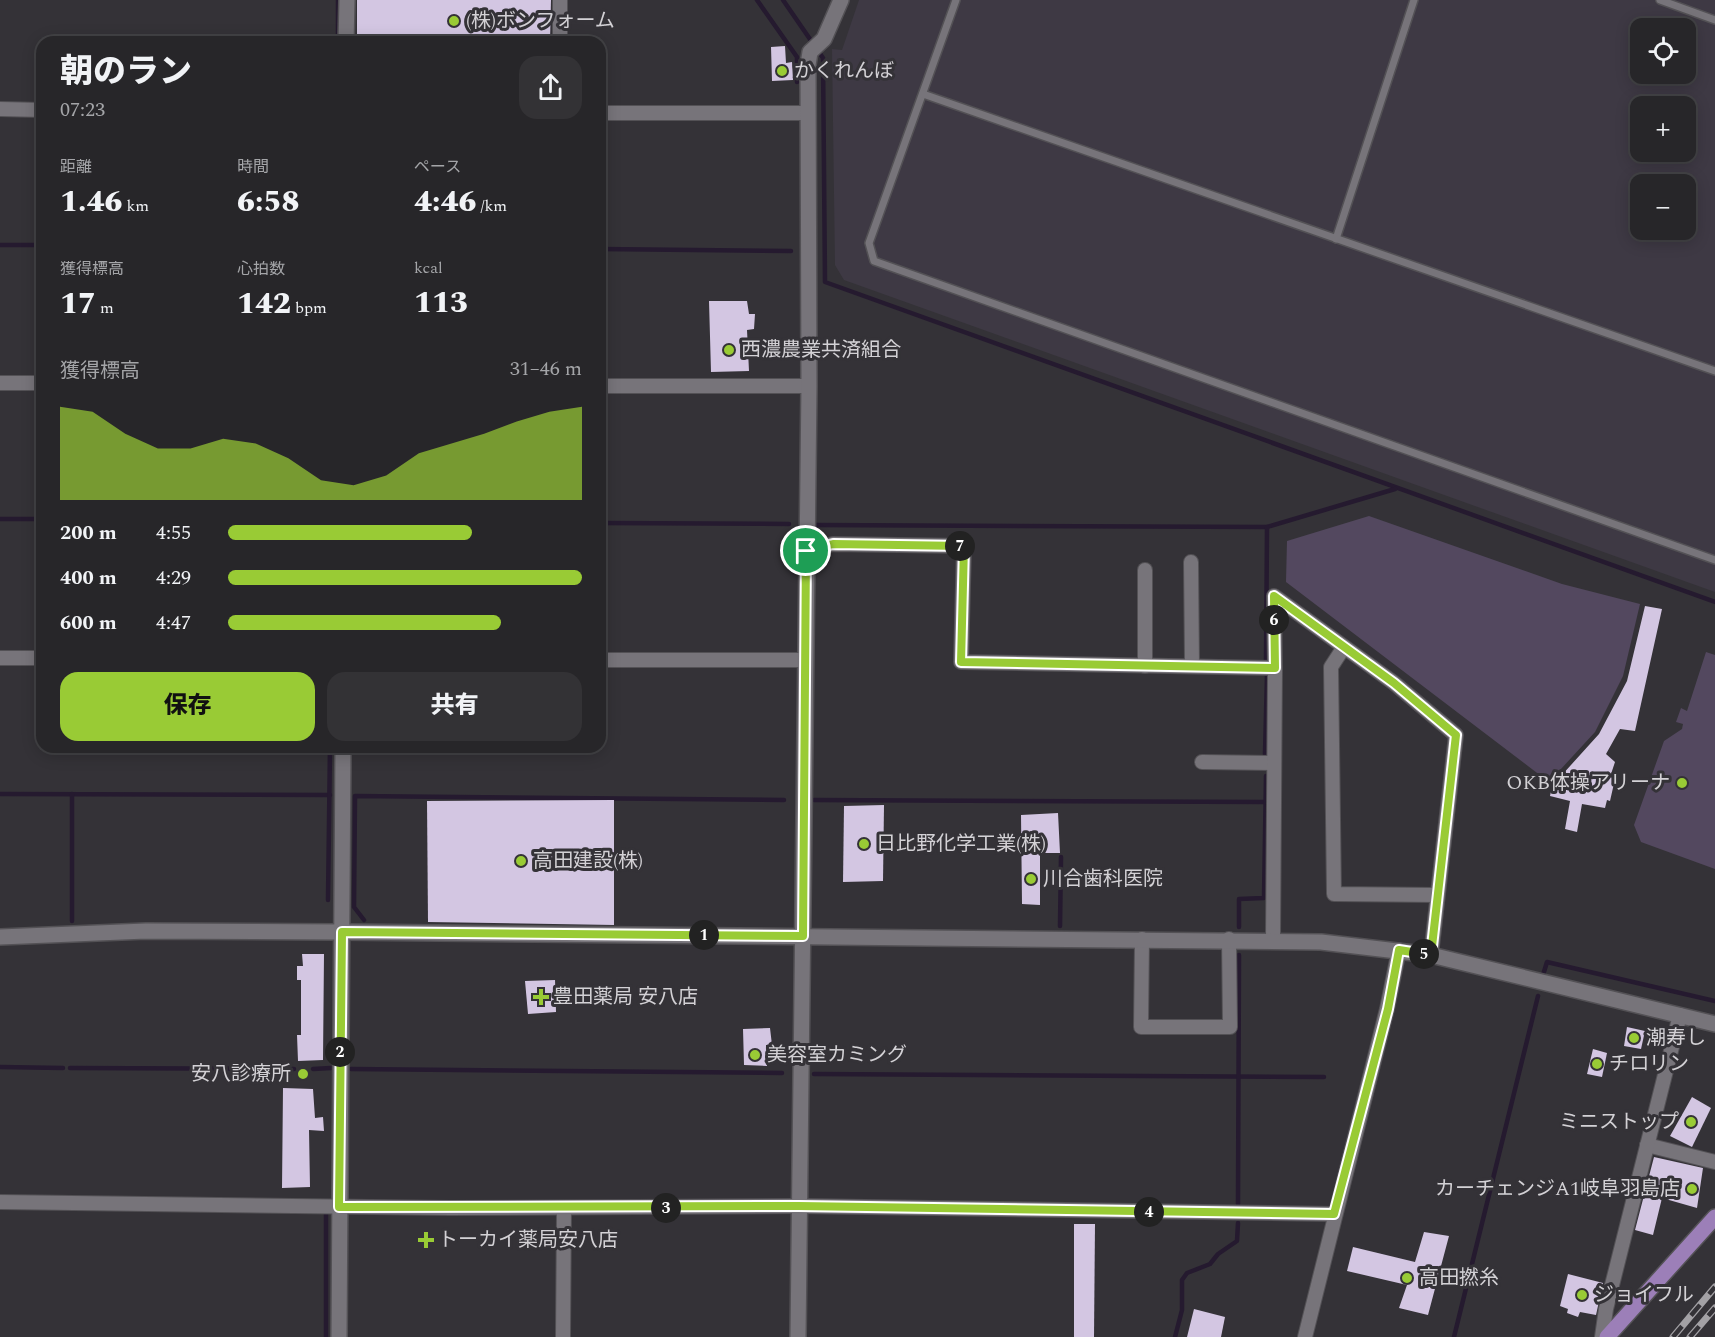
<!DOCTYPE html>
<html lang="ja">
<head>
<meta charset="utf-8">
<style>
	:root { --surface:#272629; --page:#333235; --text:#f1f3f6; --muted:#a4a5a8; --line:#434346; --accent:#99cb35 }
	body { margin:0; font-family:Spectral,"Noto Sans JP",serif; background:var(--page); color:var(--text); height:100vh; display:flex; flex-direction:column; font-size:22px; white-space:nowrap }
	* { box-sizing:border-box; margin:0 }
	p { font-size:20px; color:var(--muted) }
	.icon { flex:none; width:33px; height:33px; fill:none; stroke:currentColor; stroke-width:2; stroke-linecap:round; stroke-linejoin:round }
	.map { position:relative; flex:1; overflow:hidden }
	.panel { position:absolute; left:36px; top:36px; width:570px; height:717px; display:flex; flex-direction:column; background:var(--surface); border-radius:18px; box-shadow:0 3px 15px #0003,0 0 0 2px var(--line) }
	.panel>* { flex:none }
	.tools { position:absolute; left:1630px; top:18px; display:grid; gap:12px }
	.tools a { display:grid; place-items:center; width:66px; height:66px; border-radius:12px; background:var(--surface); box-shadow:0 3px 15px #0003,0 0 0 2px var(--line); font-size:30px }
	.pin { position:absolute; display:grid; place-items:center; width:51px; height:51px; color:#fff; margin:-26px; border:3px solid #fff; border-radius:50%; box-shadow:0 2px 6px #0007 }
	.km { position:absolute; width:30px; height:30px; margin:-15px; border-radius:50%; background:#222; color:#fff; font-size:16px; line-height:30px; text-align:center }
	.round { display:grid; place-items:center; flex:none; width:63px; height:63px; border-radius:18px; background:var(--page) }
	.headline { display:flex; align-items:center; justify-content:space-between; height:102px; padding:0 24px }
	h1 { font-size:33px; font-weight:800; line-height:45px }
	.figures { display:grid; grid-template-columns:repeat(3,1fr); gap:9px; height:102px; padding:6px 24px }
	.figures div { display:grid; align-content:center }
	.figures b { font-size:30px; font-weight:800 }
	.figures small { font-size:16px; font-weight:400 }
	.figures p { font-size:16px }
	.chart { height:168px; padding:12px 24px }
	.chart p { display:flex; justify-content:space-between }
	.chart svg { width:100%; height:108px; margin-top:6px; fill:var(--accent); opacity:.7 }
	.button { display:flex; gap:12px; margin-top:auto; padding:12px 24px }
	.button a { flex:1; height:69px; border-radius:18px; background:var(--accent); color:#111; font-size:24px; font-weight:800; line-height:69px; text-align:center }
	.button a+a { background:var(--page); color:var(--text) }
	ul { padding:0 24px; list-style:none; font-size:20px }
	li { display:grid; grid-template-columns:96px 72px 1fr; align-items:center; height:45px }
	li i { height:15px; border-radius:8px; background:var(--accent) }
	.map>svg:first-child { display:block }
	.built { fill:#3e3944; fill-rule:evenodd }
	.green { fill:#53485f }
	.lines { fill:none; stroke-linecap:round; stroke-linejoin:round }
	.stream { stroke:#251a2f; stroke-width:4.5 }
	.building { fill:#d3c6e2 }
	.service-casing { stroke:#535155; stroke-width:10 }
	.minor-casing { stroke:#535155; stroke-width:16 }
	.tertiary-casing { stroke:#535155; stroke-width:18 }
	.primary-casing { stroke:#535155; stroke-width:18 }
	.service { stroke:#77747a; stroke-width:7 }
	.minor { stroke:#77747a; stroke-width:14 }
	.tertiary { stroke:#77747a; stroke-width:15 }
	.primary { stroke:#9c7fb8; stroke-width:15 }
	.rail-casing { stroke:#a3a1a5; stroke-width:7 }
	.rail { stroke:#343237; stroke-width:4.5; stroke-dasharray:14; stroke-linecap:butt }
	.route-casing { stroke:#fff; stroke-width:12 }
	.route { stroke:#99cb35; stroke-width:8 }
	.poi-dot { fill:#99cb35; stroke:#343237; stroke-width:2 }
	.labels { text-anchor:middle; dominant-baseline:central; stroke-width:6; stroke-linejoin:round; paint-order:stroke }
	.poi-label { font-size:20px; fill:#d3d1d5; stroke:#343237; text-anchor:start }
</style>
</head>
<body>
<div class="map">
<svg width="1715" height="1337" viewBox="0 0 1715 1337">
	<rect width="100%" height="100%" fill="#343237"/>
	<path class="built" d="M 859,0 L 1715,0 L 1715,592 L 844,280 L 835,265 L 832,49 L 842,50 ZM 1641,28 L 1686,28 L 1686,74 L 1641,74 ZM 1641,106 L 1686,106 L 1686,152 L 1641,152 ZM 1641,184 L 1686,184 L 1686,230 L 1641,230 Z"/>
	<g class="green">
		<path d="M 1369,516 L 1562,584 L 1640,604 L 1623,676 L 1595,732 L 1549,782 L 1286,582 L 1287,541 Z"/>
		<path d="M 1706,652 L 1715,655 L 1715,869 L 1641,842 L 1634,825 L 1664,741 L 1682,729 L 1683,724 L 1676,722 L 1681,708 L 1687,711 Z"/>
	</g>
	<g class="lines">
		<g class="stream">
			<path d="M 757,0 L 797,57 L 797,82"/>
			<path d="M 783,0 L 823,58 L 825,282 L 1715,602"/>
			<path d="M 338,42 L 338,0"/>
			<path d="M 0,245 L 42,245"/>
			<path d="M 600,249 L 791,251"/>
			<path d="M 0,519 L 42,519"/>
			<path d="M 600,523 L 789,524"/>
			<path d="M 815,525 L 1267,527 L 1395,489"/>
			<path d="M 1266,662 L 1267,527"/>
			<path d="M 1265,754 L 1267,675"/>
			<path d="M 0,794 L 330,795"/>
			<path d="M 814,800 L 1265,802"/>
			<path d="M 328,900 L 330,747"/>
			<path d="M 364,920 L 354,907 L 355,796 L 784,800"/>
			<path d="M 72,921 L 72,794"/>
			<path d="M 1060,926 L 1061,857"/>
			<path d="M 1239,927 L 1239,899 L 1264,898 L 1266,776"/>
			<path d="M 1543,975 L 1547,962 L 1715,1001"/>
			<path d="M 0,1067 L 63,1068"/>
			<path d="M 70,1068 L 294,1069"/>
			<path d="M 313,1069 L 331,1068"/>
			<path d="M 351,1069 L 782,1073"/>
			<path d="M 814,1074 L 1324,1077"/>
			<path d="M 1238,1204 L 1239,955"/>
			<path d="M 326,1337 L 326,1214"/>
			<path d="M 1175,1337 L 1182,1310 L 1182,1280 L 1187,1273 L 1210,1264 L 1218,1254 L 1237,1241 L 1238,1223"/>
			<path d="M 1454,1337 L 1538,996"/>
		</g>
	</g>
	<g class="building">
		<path d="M 357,0 L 551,0 L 550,42 L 357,42 Z"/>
		<path d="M 785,46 L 786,63 L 792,62 L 793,80 L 772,81 L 771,47 Z"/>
		<path d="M 709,301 L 747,301 L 749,314 L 755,314 L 754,329 L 747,330 L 749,371 L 711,372 Z"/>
		<path d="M 1645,606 L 1662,609 L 1635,731 L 1620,729 L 1606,754 L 1615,762 L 1610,777 L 1615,779 L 1610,801 L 1607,800 L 1605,808 L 1582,804 L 1577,832 L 1565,829 L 1570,801 L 1550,796 L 1552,786 L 1599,734 L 1627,681 Z"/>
		<path d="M 614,800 L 614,925 L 428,922 L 427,801 Z"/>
		<path d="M 884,805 L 883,881 L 843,882 L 844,806 Z"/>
		<path d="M 1058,813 L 1060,853 L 1040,853 L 1040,905 L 1022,904 L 1021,815 Z"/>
		<path d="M 302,954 L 324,954 L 323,1060 L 298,1061 L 297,1035 L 301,1035 L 301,980 L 297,980 L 297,966 L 303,966 Z"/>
		<path d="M 555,980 L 556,1012 L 528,1014 L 525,981 Z"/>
		<path d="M 1627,1027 L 1645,1031 L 1641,1049 L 1624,1046 Z"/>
		<path d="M 770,1028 L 772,1045 L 766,1045 L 767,1066 L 744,1065 L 743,1029 Z"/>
		<path d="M 1593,1049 L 1607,1053 L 1602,1077 L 1587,1074 Z"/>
		<path d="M 283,1088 L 313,1089 L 315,1118 L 323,1117 L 324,1131 L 309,1130 L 310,1187 L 282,1188 Z"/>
		<path d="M 1692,1097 L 1711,1108 L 1692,1147 L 1670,1136 Z"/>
		<path d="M 1654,1157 L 1703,1168 L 1697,1208 L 1662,1198 L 1653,1235 L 1635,1230 Z"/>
		<path d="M 1074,1224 L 1095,1224 L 1094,1337 L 1074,1337 Z"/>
		<path d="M 1424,1232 L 1449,1236 L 1428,1315 L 1399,1308 L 1407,1285 L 1347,1271 L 1353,1247 L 1415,1262 Z"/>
		<path d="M 1568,1274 L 1603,1283 L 1596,1315 L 1580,1312 L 1578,1317 L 1567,1313 L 1568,1309 L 1560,1306 Z"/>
		<path d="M 1194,1309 L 1225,1317 L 1221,1337 L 1187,1337 Z"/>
	</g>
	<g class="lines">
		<g class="service-casing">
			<g id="service">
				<path d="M 956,0 L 869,243 L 874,261 L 1715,560"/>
				<path d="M 1660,0 L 1715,20"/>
				<path d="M 923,94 L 1715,371"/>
				<path d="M 1336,239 L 1414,0"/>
			</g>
		</g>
		<g class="minor-casing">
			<g id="minor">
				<path d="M 560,42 L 560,0"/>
				<path d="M 0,109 L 42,110"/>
				<path d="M 600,113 L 808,113"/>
				<path d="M 0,383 L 42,383"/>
				<path d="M 600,386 L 809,386"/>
				<path d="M 806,551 L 833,544 L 964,546 L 961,662 L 1275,668 L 1274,596 L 1394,683 L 1456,735 L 1431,955"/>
				<path d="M 1191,562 L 1192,665"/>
				<path d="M 1145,570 L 1145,666"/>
				<path d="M 1344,647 L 1331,667 L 1334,894 L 1437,895"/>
				<path d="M 0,658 L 42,658"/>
				<path d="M 600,660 L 806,660"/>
				<path d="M 1202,762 L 1273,763"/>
				<path d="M 1142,939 L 1141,1027 L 1230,1027 L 1229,939"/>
				<path d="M 1273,940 L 1275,668"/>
				<path d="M 1647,1145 L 1715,1162"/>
				<path d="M 0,1202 L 450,1208 L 799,1206 L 1334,1214"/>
				<path d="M 563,1337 L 564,1209"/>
				<path d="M 1305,1337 L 1387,1009 L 1399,950"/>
				<path d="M 1602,1337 L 1606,1309 L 1680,1015"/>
			</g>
		</g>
		<g class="tertiary-casing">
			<g id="tertiary">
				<path d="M 346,42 L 347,0"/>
				<path d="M 0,937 L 146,931 L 342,932 L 1321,942 L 1431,955 L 1715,1024"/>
				<path d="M 339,1337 L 343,747"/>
				<path d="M 798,1337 L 809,386 L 808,65 L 810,52 L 824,39 L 841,0"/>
			</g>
		</g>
		<g class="primary-casing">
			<path id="primary" d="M 1607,1337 L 1715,1217"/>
		</g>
		<use href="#service" class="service"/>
		<use href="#minor" class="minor"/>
		<use href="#tertiary" class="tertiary"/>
		<use href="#primary" class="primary"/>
		<g class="rail-casing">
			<g id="rail">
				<path d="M 1673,1337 L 1715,1287"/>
				<path d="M 1690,1337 L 1715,1308"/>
			</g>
		</g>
		<use href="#rail" class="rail"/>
	</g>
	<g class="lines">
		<g class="route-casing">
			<path id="route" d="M 833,544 L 964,546 L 961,662 L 1275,668 L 1274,596 L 1394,683 L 1456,735 L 1431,955 L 1399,950 L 1388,1009 L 1334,1214 L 799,1206 L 339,1207 L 342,932 L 803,936 L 806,551 Z"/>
		</g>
		<use href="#route" class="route"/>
	</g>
	<g class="poi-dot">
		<circle cx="454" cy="21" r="6"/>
		<circle cx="782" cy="71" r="6"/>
		<circle cx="729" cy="350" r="6"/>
		<circle cx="1682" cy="783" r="6"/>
		<circle cx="864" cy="844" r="6"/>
		<circle cx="521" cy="861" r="6"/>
		<circle cx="1031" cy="879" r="6"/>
		<path d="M538 988h6v6h6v6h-6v6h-6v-6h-6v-6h6z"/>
		<circle cx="1634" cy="1038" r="6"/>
		<circle cx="755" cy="1055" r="6"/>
		<circle cx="1597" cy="1064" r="6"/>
		<circle cx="303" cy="1074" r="6"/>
		<circle cx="1691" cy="1122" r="6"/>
		<circle cx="1692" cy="1189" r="6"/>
		<path d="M423 1231h6v6h6v6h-6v6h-6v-6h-6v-6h6z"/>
		<circle cx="1407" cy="1278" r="6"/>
		<circle cx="1582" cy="1295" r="6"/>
	</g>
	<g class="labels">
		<g class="poi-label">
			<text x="466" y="21">(株)ボンフォーム</text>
			<text x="794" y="71">かくれんぼ</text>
			<text x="741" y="350">西濃農業共済組合</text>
			<text x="1670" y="783" text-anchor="end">OKB体操アリーナ</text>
			<text x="876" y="844">日比野化学工業(株)</text>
			<text x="533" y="861">高田建設(株)</text>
			<text x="1043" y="879">川合歯科医院</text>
			<text x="553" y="997">豊田薬局 安八店</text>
			<text x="1646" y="1038">潮寿し</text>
			<text x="767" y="1055">美容室カミング</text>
			<text x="1609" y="1064">チロリン</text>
			<text x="291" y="1074" text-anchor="end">安八診療所</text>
			<text x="1679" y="1122" text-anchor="end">ミニストップ</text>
			<text x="1680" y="1189" text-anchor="end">カーチェンジA1岐阜羽島店</text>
			<text x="438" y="1240">トーカイ薬局安八店</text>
			<text x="1419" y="1278">高田撚糸</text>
			<text x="1594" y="1295">ジョイフル</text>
		</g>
	</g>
</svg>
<div class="tools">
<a><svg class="icon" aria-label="locate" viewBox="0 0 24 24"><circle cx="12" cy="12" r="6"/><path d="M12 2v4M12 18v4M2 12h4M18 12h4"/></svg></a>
<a>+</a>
<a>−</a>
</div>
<div class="pin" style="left:806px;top:551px;background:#1e9e55"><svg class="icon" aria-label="arrive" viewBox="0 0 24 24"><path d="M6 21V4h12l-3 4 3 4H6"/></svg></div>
<b class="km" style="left:704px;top:935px">1</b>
<b class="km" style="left:340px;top:1052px">2</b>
<b class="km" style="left:666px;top:1208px">3</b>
<b class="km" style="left:1149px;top:1212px">4</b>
<b class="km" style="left:1424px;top:954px">5</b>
<b class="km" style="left:1274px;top:620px">6</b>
<b class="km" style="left:960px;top:546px">7</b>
<section class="panel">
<div class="headline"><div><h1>朝のラン</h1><p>07:23</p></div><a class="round"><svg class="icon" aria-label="share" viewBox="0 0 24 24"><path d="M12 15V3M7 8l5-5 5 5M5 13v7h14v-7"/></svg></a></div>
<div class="figures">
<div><p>距離</p><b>1.46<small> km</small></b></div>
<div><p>時間</p><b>6:58</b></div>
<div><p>ペース</p><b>4:46<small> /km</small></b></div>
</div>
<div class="figures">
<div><p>獲得標高</p><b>17<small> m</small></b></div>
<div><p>心拍数</p><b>142<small> bpm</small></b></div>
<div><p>kcal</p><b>113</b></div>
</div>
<div class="chart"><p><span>獲得標高</span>31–46 m</p>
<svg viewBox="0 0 160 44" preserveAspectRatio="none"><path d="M0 44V6L10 8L20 17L30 23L40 23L50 19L60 21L70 27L80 36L90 38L100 34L110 25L120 21L130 17L140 12L150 8L160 6V44z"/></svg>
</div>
<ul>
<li><b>200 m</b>4:55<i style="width:69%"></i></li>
<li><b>400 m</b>4:29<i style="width:100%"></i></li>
<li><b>600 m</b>4:47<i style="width:77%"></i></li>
</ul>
<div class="button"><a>保存</a><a>共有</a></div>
</section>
</div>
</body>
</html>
